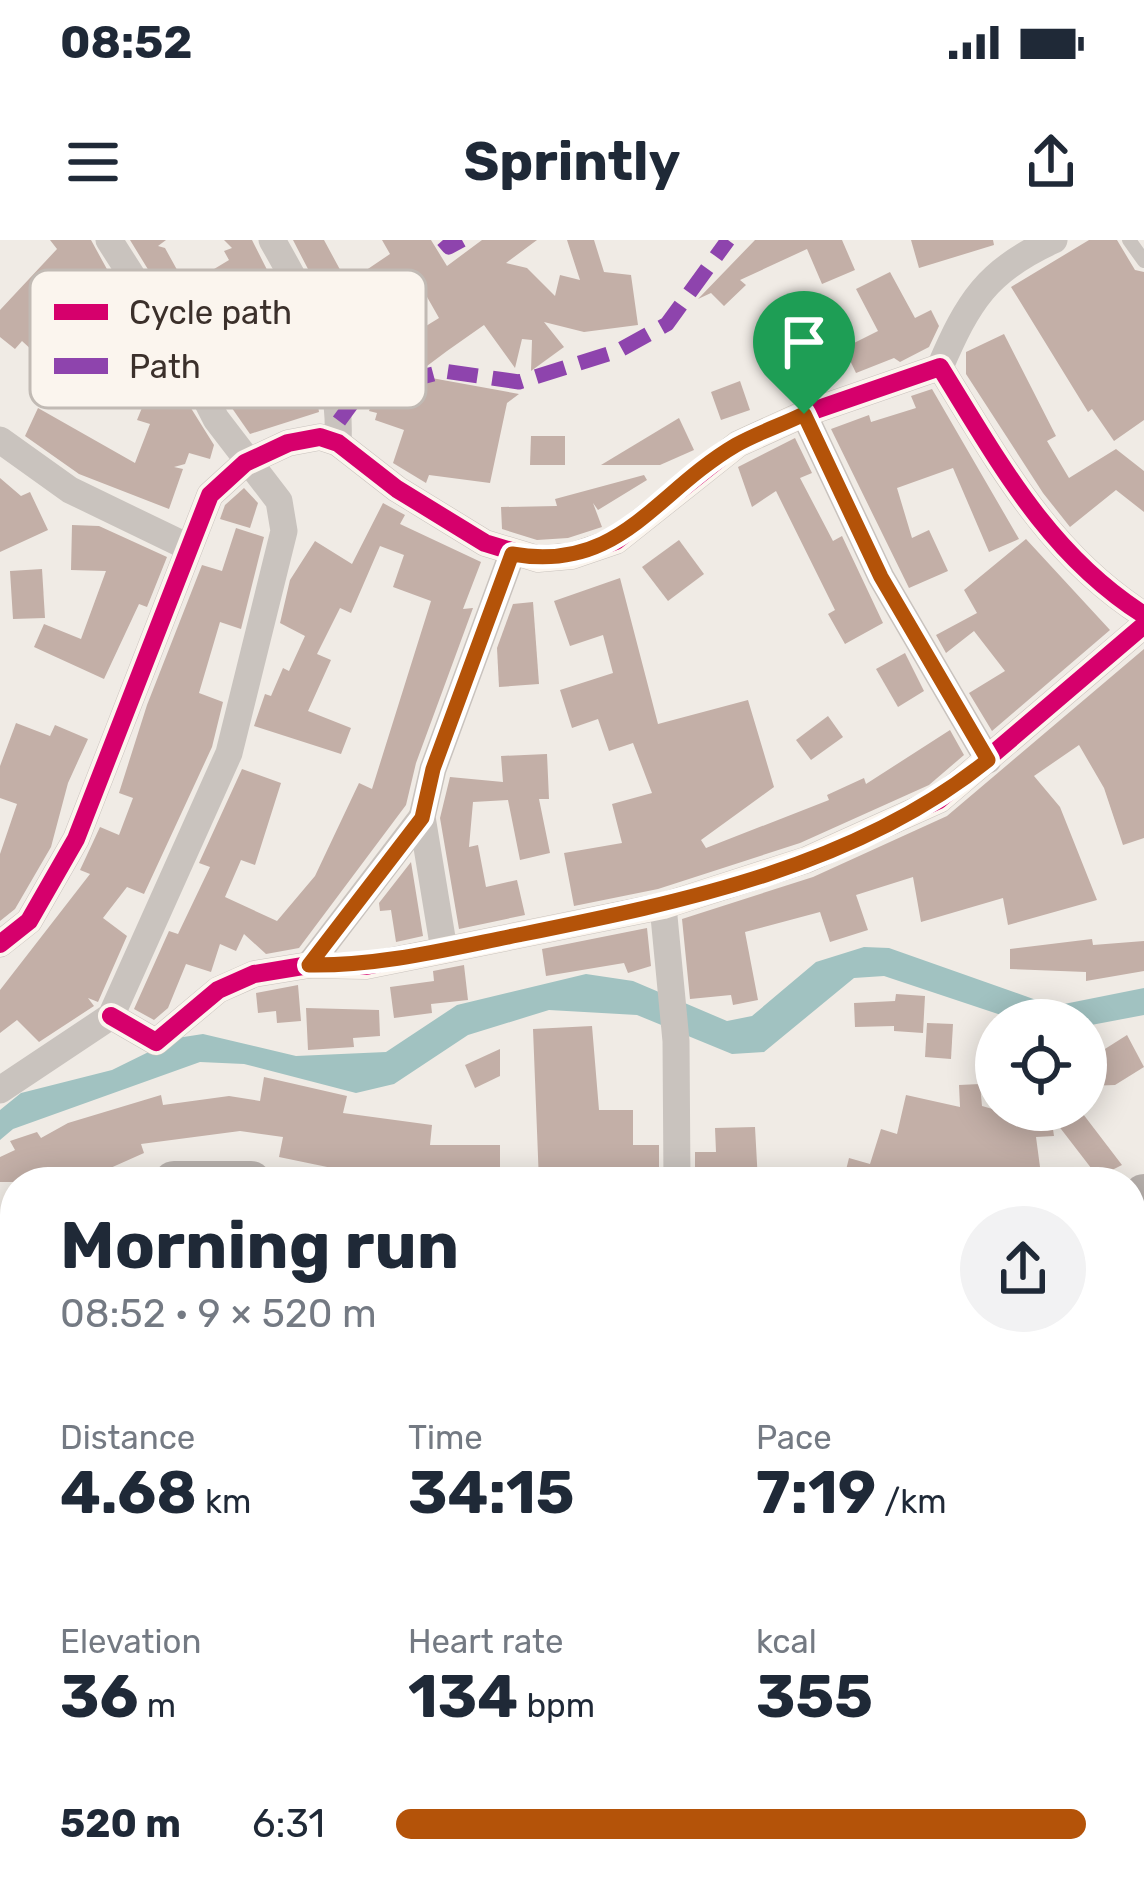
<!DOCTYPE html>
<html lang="en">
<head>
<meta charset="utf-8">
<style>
	:root { --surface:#fff; --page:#f2f2f3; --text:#1f2937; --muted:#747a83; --accent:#b45309 }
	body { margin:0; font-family:Rubik,sans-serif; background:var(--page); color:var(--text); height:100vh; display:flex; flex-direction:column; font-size:45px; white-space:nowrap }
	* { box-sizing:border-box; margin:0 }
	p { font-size:39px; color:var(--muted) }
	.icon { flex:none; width:66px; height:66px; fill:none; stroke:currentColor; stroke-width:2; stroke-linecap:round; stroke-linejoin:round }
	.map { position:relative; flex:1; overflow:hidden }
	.drawer { position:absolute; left:0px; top:927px; width:1146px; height:729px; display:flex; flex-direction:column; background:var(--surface); border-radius:48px 48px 0 0; box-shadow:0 6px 30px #0003 }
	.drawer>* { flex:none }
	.controls { position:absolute; left:975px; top:759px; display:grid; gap:24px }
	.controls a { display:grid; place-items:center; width:132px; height:132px; border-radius:50%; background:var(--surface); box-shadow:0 6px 30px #0003; font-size:60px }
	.pin { position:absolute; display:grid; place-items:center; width:102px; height:102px; color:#fff; margin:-123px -51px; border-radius:50% 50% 50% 0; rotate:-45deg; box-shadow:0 0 12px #0007 }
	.pin .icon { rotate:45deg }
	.round { display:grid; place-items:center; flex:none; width:126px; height:126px; border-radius:63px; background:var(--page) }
	.overview { display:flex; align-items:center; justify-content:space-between; height:204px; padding:0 60px }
	h1 { font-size:66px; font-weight:700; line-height:90px }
	.stats { display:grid; grid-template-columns:repeat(3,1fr); gap:18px; height:204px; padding:12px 60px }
	.stats div { display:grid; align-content:center }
	.stats b { font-size:60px; font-weight:700 }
	.stats small { font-size:33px; font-weight:400 }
	.stats p { font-size:33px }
	ul { padding:0 60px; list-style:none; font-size:39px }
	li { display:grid; grid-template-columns:192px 144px 1fr; align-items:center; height:90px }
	li i { height:30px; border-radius:15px; background:var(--accent) }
	.status { display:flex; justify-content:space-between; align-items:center; height:84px; padding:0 60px; background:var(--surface); direction:ltr }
	.status svg { height:33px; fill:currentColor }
	header { display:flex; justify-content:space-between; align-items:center; height:156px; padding:0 60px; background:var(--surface); font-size:54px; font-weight:700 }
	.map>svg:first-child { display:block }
	.water { fill:#a1c2c1 }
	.building { fill:#c3afa7; fill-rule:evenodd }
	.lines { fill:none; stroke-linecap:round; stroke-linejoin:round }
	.service { stroke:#c9c3be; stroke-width:14 }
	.minor { stroke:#c9c3be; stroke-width:27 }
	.primary { stroke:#b8b1ad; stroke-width:42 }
	.quiet { stroke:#8e44ad; stroke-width:15; stroke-dasharray:30 15; stroke-linecap:butt }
	.cycleway-casing { stroke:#fbf5ee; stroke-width:26 }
	.cycleway { stroke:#d6006c; stroke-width:18 }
	.route-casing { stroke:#fff; stroke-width:24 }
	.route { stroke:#b45309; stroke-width:15 }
	.key { fill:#fbf5ee; stroke:#c1bab4; stroke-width:3 }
	.key-label { font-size:33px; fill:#3b302b }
</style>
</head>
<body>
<div class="status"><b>08:52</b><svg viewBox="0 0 49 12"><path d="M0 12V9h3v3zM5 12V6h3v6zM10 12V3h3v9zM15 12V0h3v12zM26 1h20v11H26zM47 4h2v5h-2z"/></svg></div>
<header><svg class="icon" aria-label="menu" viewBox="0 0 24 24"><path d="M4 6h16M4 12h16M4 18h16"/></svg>Sprintly<svg class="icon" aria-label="share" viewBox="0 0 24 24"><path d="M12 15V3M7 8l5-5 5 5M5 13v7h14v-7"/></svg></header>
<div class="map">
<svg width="1144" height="1655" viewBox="0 0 1144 1655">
	<rect width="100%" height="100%" fill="#f0ebe5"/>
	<path class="water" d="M 864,707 L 889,708 L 1039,761 L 1064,764 L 1144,748 L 1144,775 L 1086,786 L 1086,780 L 1016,780 L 884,736 L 854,738 L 764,812 L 732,814 L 637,775 L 549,770 L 468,795 L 394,844 L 356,853 L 244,824 L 200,822 L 13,889 L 0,900 L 0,870 L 21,853 L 112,830 L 177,798 L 203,794 L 296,816 L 386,812 L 457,765 L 586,734 L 633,741 L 727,781 L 752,776 L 816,722 Z"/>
	<g class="building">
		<path d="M 50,0 L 91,0 L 114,42 L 98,56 L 90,47 L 51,92 L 102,118 L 80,159 L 50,148 L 57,133 L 22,101 L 15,109 L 0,97 L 0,70 L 57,9 Z"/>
		<path d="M 130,0 L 166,0 L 158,6 L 165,8 L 186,46 L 229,20 L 224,11 L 232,8 L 224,0 L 252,0 L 302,99 L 267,117 L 232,49 L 200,68 L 228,136 L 217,142 Z"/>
		<path d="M 293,0 L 324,0 L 344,37 L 352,32 L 356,37 L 390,14 L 382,0 L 431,0 L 447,26 L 482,0 L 537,0 L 506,23 L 527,28 L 555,56 L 560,35 L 580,40 L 567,0 L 594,0 L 604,32 L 631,35 L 638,85 L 584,92 L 544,82 L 564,107 L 531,131 L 532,100 L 522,99 L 515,128 L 484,85 L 447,111 L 415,135 L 519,154 L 507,163 L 490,243 L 429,235 L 426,243 L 393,223 L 404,190 L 375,180 L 377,173 L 369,171 L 381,138 L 323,58 ZM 414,34 L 439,78 L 405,99 L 375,60 Z"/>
		<path d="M 755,0 L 842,0 L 855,30 L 822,44 L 807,9 L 740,40 L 746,45 L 724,66 L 711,53 L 698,59 Z"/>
		<path d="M 911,0 L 993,0 L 994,5 L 919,28 Z"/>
		<path d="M 1089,0 L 1117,0 L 1135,30 L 1144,32 L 1144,180 L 1114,201 L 1092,169 L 1088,172 L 1011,47 Z"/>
		<path d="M 890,32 L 915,78 L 931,70 L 939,86 L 929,107 L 900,122 L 894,118 L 856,133 L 844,108 L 878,91 L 856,49 Z"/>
		<path d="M 1004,94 L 1056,196 L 1047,201 L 1069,238 L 1116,209 L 1144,231 L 1144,272 L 1116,250 L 1070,287 L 1043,253 L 966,134 L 966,112 Z"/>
		<path d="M 313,134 L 319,172 L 250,194 L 227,161 Z"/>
		<path d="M 740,141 L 750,170 L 721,180 L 711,152 Z"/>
		<path d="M 932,149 L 1019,299 L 989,312 L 953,228 L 897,248 L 912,298 L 929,290 L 948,331 L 909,348 L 831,189 L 869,175 L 871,182 L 916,168 L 911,156 Z"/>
		<path d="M 148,153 L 189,165 L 214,205 L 210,219 L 189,213 L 185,224 L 174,227 L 183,229 L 169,269 L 79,234 L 25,196 L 38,168 L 135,223 L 150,184 L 137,180 Z"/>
		<path d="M 679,178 L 694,210 L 660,225 L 601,225 Z"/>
		<path d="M 531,196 L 565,196 L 565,225 L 530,225 Z"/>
		<path d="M 795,198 L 812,233 L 800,238 L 833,301 L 842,296 L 883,383 L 845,404 L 828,374 L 835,370 L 776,251 L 752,267 L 738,227 Z"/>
		<path d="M 644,235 L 647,240 L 598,270 L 593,263 L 602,287 L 568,298 L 537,300 L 502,289 L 501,267 L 557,266 L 555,259 Z"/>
		<path d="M 0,238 L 21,256 L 30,252 L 48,290 L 0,312 Z"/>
		<path d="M 244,248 L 258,263 L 250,288 L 220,279 L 225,265 Z"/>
		<path d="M 383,263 L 405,275 L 400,284 L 481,322 L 463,369 L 473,368 L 416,523 L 406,565 L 299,708 L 266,714 L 244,694 L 236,711 L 220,704 L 211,732 L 186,724 L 168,768 L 154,780 L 134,769 L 169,691 L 178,694 L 210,627 L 199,623 L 242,529 L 281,543 L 255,625 L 241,620 L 225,657 L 277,681 L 315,636 L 359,543 L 372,549 L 431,361 L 393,347 L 404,315 L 380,306 L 351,373 L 340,368 L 317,414 L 331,420 L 308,471 L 351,488 L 341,514 L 254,486 L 265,454 L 271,456 L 283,428 L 289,431 L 305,396 L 280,383 L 290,340 L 315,301 L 352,324 Z"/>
		<path d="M 72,285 L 99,286 L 167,317 L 147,367 L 139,364 L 104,439 L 34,407 L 44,384 L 81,399 L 106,331 L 71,330 Z"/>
		<path d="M 236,288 L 264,297 L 241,389 L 220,382 L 199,453 L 223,462 L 212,507 L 144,654 L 127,647 L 103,678 L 127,696 L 98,762 L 88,758 L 94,766 L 39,802 L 17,780 L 0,793 L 0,750 L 90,634 L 80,630 L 100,587 L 119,595 L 133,558 L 119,553 L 147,465 L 202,325 L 222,331 Z"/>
		<path d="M 1026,299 L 1110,390 L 992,491 L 969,453 L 1005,431 L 974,391 L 946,413 L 936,395 L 977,373 L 964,350 Z"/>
		<path d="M 679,300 L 704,334 L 668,361 L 642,327 Z"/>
		<path d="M 42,329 L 45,378 L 13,379 L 10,331 Z"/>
		<path d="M 620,338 L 658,484 L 748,460 L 774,547 L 701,600 L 706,608 L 829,560 L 827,555 L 864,538 L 866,544 L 950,490 L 964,515 L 929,545 L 800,603 L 658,649 L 574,666 L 564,613 L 622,603 L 612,564 L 652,553 L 633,503 L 609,511 L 598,479 L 572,488 L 560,450 L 613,433 L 603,395 L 570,406 L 554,361 Z"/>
		<path d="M 533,362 L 539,444 L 499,447 L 497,408 L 513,364 Z"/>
		<path d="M 1144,409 L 1144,598 L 1123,605 L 1104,548 L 1079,505 L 1034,536 L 1060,567 L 1097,660 L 1008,685 L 1003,658 L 921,682 L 913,637 L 856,655 L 868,690 L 830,702 L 820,672 L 745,692 L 758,760 L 733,765 L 731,755 L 690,759 L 682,679 L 813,637 L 947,576 Z"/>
		<path d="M 905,413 L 924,451 L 898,467 L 876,429 Z"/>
		<path d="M 828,476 L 843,497 L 811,520 L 796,500 Z"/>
		<path d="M 16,483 L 50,496 L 55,485 L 88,499 L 68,543 L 51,607 L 15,669 L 0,681 L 0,614 L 17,564 L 0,558 L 0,526 Z"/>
		<path d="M 547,514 L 549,559 L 539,559 L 550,613 L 520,620 L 508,560 L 473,562 L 469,607 L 478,605 L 486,647 L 517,640 L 525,675 L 459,689 L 440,578 L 450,537 L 503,542 L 501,516 Z"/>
		<path d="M 411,622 L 423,696 L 396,702 L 391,670 L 380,671 L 379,663 Z"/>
		<path d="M 647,688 L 651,726 L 628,733 L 624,723 L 546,736 L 542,709 Z"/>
		<path d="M 1092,699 L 1093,705 L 1144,701 L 1144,731 L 1086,741 L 1086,732 L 1010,729 L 1010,709 Z"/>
		<path d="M 464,725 L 468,760 L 431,764 L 432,773 L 394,778 L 390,747 L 434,741 L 433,731 Z"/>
		<path d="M 298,745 L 301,781 L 277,783 L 276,771 L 258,773 L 256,753 Z"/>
		<path d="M 896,754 L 925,756 L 923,793 L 894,791 L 894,786 L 855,787 L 854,763 L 895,761 Z"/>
		<path d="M 306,768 L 379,770 L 380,796 L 353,798 L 354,807 L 308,810 Z"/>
		<path d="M 927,783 L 953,784 L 951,819 L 925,817 Z"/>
		<path d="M 592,786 L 599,870 L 633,870 L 633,905 L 659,905 L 659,931 L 625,931 L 624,942 L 539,942 L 533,789 Z"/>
		<path d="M 1127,795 L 1144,827 L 1115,845 L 1086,846 L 1086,821 Z"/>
		<path d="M 500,809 L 500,836 L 475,848 L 465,825 Z"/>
		<path d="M 264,837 L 347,856 L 343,873 L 432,885 L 430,905 L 500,905 L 500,942 L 330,942 L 332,928 L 279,917 L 283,897 L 240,891 L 141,904 L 144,913 L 79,942 L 0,942 L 0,917 L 15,910 L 10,901 L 37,892 L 41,898 L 68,883 L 161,855 L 163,865 L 229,856 L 260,861 Z"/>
		<path d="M 980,844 L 982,866 L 996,870 L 1080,870 L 1122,925 L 1098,937 L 1051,876 L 1054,896 L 1036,897 L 1042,942 L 843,942 L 849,918 L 870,924 L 881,889 L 897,894 L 906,855 L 960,867 L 959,845 Z"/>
		<path d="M 755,887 L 758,942 L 695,942 L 695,912 L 716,912 L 715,888 Z"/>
	</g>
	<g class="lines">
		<path class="service" d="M 1129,0 L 1144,21"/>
		<g class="minor">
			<path d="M 272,0 C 310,67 342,124 338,203"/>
			<path d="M 940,127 C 968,62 987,30 1054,0"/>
			<path d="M 804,174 L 881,337 L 988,520"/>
			<path d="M 0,200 L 70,250 L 188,307"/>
			<path d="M 663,666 L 676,801 L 677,942"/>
			<path d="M 0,704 L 29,681 L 76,599 L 210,255 L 245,223 L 288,203 L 320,197 L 338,203 L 397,249 L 485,303 L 538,319 L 572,316 L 616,301 L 738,204 L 804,174 L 940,127 C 999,222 1048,314 1144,375"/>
			<path d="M 444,710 L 422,577 L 433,529 L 512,314"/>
			<path d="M 309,725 L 422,577"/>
			<path d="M 111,776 L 156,802 L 218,750 L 254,734 L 309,725 L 366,726 L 663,666 L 806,620 L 939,560 L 1144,385"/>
			<path d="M 0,850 L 111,776 L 229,513 L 284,291 L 279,261 L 216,179 L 187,122 L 109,0"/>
			<path d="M 0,1176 L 15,1167"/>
			<path d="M 0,1199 L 15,1222"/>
			<path d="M 0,1313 L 15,1306"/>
		</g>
		<g class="primary">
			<path d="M 174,942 L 251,942"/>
			<path d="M 1131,968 L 1144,955"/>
			<path d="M 0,1014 L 15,1007"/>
		</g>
		<g class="quiet">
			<path d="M 443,0 L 449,7 L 462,0"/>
			<path d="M 339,181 L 375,132 L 418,138 L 444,131 L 519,142 L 618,111 L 667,84 L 728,0"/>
			<path d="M 1131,968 L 1144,1036"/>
		</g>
		<g class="cycleway-casing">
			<g id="cycleway">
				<path d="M 0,704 L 29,681 L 76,599 L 210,255 L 245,223 L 288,203 L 320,197 L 338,203 L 397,249 L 485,303 L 538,319 L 572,316 L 616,301 L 738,204 L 804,174 L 940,127 C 999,222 1048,314 1144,375"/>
				<path d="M 111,776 L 156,802 L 218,750 L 254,734 L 309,725 L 366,726 L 663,666 L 806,620 L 939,560 L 1144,385"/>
			</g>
		</g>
		<use href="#cycleway" class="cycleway"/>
	</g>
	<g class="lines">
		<g class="route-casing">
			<path id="route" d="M 804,174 L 881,337 L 988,520 C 856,627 681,662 518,695 C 448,709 381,726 309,725 L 422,578 L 433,529 L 512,314 C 620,333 654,253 736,205 C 757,193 782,185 804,174 Z"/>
		</g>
		<use href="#route" class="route"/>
	</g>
	<rect x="30" y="30" width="396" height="138" rx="18" class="key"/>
	<rect x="54" y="64" width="54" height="16" fill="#d6006c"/>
	<rect x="54" y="118" width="54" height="16" fill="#8e44ad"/>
	<g class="key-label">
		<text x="129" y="84">Cycle path</text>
		<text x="129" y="138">Path</text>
	</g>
</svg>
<div class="controls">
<a><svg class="icon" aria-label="locate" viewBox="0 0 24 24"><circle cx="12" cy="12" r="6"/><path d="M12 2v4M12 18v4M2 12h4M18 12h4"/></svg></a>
</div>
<div class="pin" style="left:804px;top:174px;background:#1e9e55"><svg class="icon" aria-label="arrive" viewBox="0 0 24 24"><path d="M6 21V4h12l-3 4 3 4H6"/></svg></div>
<section class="drawer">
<div class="overview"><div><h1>Morning run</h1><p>08:52 · 9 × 520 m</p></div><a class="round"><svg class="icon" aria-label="share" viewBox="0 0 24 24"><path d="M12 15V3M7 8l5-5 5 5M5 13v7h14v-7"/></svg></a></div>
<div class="stats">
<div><p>Distance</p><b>4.68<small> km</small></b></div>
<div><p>Time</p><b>34:15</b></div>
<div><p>Pace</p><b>7:19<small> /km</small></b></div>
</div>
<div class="stats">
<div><p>Elevation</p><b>36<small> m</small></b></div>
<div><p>Heart rate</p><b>134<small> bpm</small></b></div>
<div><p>kcal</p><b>355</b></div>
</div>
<ul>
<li><b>520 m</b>6:31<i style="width:100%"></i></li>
</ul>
</section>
</div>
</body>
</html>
